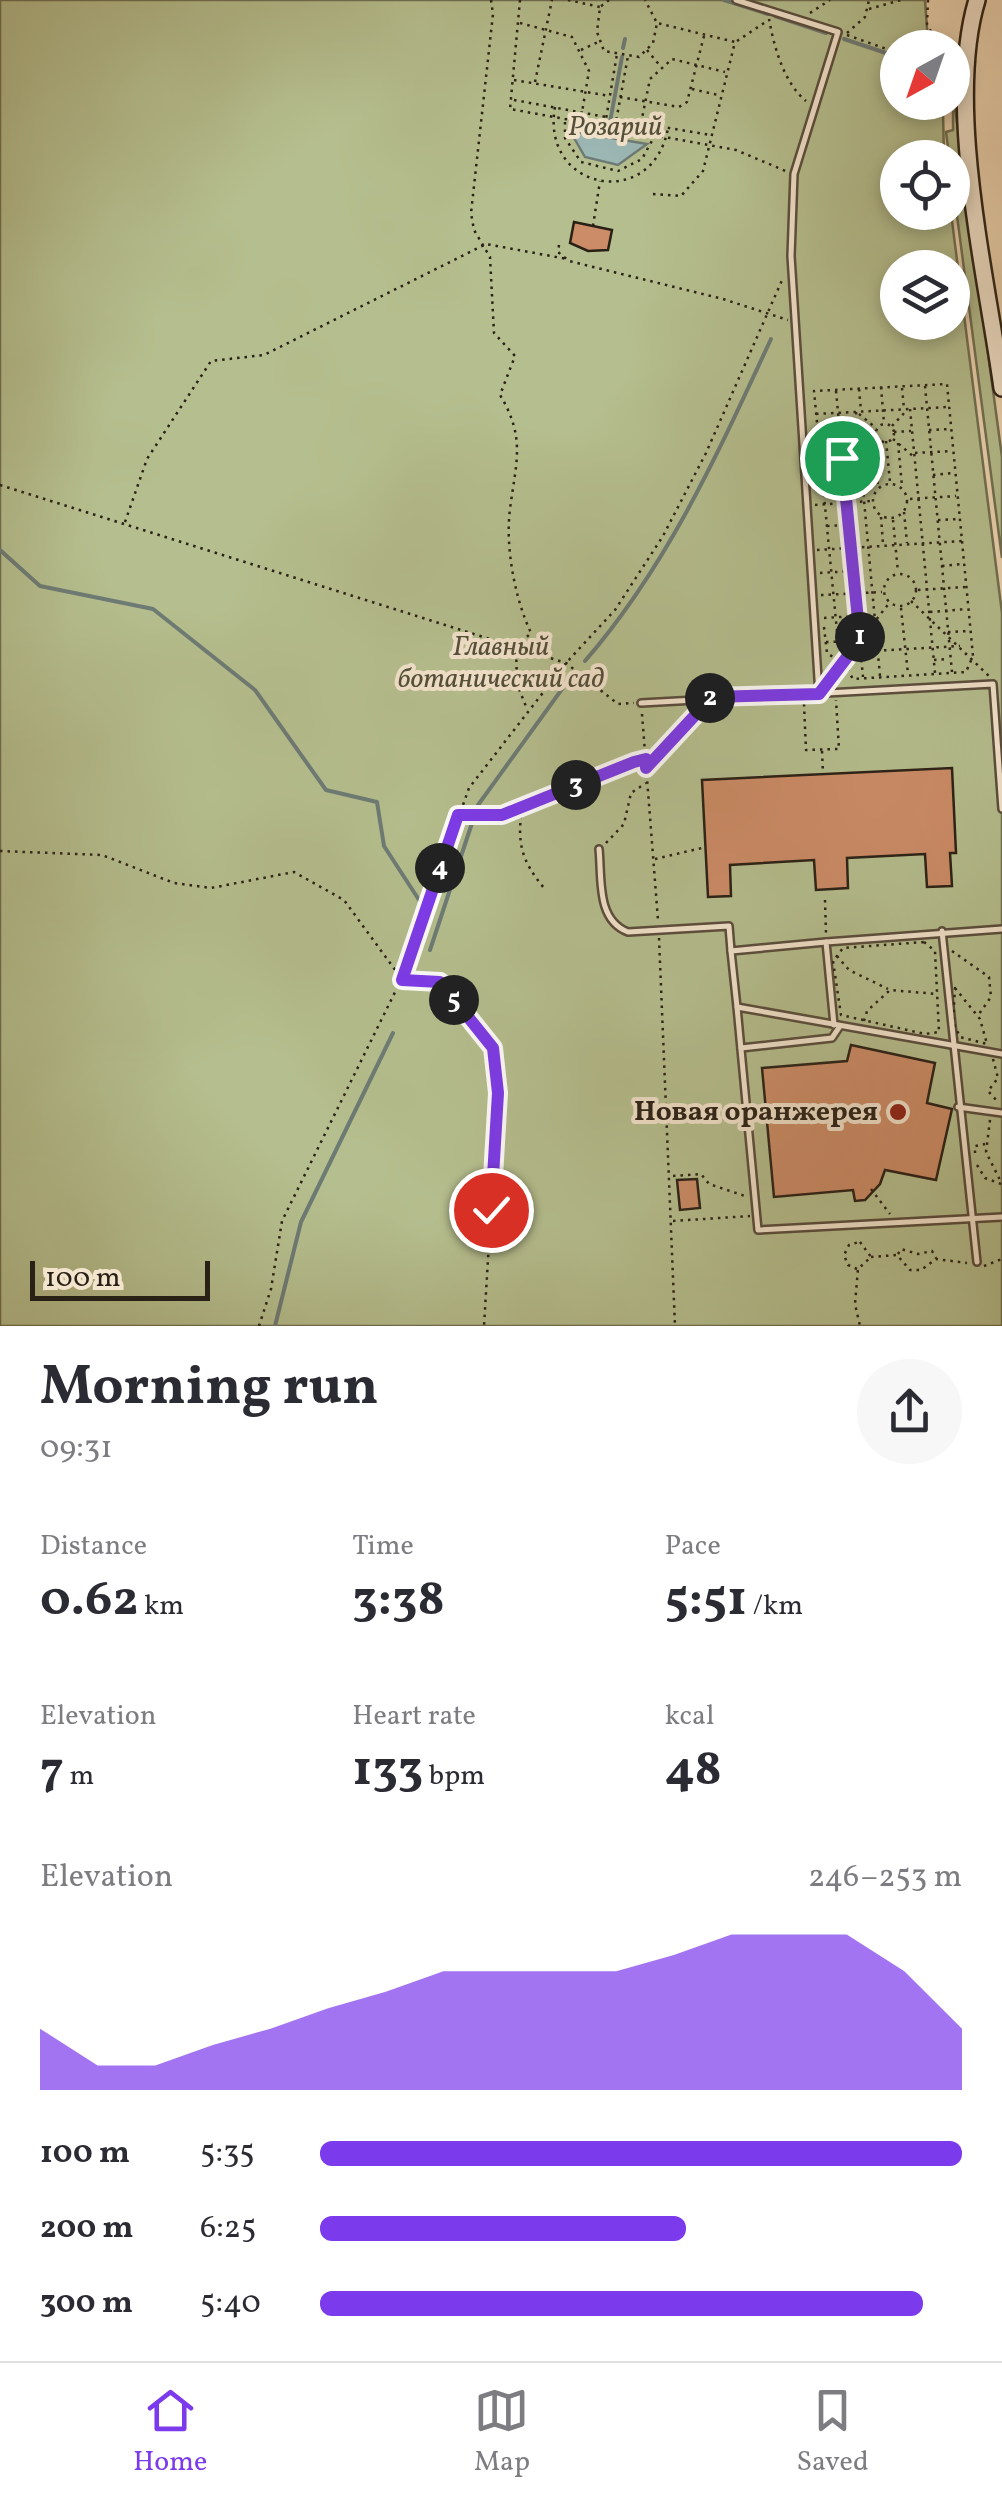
<!DOCTYPE html>
<html lang="en">
<head>
<meta charset="utf-8">
<style>
	:root { --surface:#fff; --page:#f7f7f7; --text:#2b2b33; --muted:#7c7c81; --line:#e1e1e2; --accent:#7c3aed }
	body { margin:0; font-family:Vollkorn,serif; background:var(--page); color:var(--text); height:100vh; display:flex; flex-direction:column; font-size:38px; white-space:nowrap }
	* { box-sizing:border-box; margin:0 }
	p { font-size:32px; color:var(--muted) }
	.icon { flex:none; width:55px; height:55px; fill:none; stroke:currentColor; stroke-width:2; stroke-linecap:round; stroke-linejoin:round }
	.map { position:relative; height:1326px; overflow:hidden }
	.sheet { display:flex; flex-direction:column; background:var(--surface); flex:1 }
	.sheet>* { flex:none }
	.needle { width:65px; rotate:220deg }
	.tools { position:absolute; left:880px; top:30px; display:grid; gap:20px }
	.tools a { display:grid; place-items:center; width:90px; height:90px; border-radius:50%; background:var(--surface); box-shadow:0 5px 15px #0003; font-size:50px }
	.scale { position:absolute; left:30px; bottom:25px; width:180px; box-sizing:border-box; padding-left:10px; border:5px solid #292016; border-top:0; font-size:28px; line-height:35px; white-space:nowrap; color:#292016; -webkit-text-stroke:8px #f3e4cd; paint-order:stroke }
	.pin { position:absolute; display:grid; place-items:center; width:85px; height:85px; color:#fff; margin:-42px; border:5px solid #fff; border-radius:50%; box-shadow:0 2px 10px #0007 }
	.km { position:absolute; width:50px; height:50px; margin:-25px; border-radius:50%; background:#222; color:#fff; font-size:28px; line-height:50px; text-align:center }
	.round { display:grid; place-items:center; flex:none; width:105px; height:105px; border-radius:52px; background:var(--page) }
	.summary { display:flex; align-items:center; justify-content:space-between; height:170px; padding:0 40px }
	h1 { font-size:55px; font-weight:700; line-height:75px }
	.stats { display:grid; grid-template-columns:repeat(3,1fr); gap:15px; height:170px; padding:10px 40px }
	.stats div { display:grid; align-content:center }
	.stats b { font-size:50px; font-weight:700 }
	.stats small { font-size:28px; font-weight:400 }
	.stats p { font-size:28px }
	.chart { height:280px; padding:20px 40px }
	.chart p { display:flex; justify-content:space-between }
	.chart svg { width:100%; height:180px; margin-top:10px; fill:var(--accent); opacity:.7 }
	ul { padding:0 40px; list-style:none; font-size:32px }
	li { display:grid; grid-template-columns:160px 120px 1fr; align-items:center; height:75px }
	li i { height:25px; border-radius:12px; background:var(--accent) }
	.menu { display:flex; justify-content:space-around; align-items:center; height:140px; border-top:2px solid var(--line); background:var(--surface); font-size:28px; color:var(--muted) }
	.menu a { display:grid; justify-items:center; gap:5px }
	.menu .active { color:var(--accent) }
	.map>svg:first-child { display:block }
	.green { fill:#b5be8e; stroke:#6f6f52; stroke-width:2.5; fill-rule:evenodd }
	.water { fill:#9bb7b4; stroke:#6d7b75; stroke-width:2.5 }
	.lines { fill:none; stroke-linecap:round; stroke-linejoin:round }
	.stream { stroke:#6d7b75; stroke-width:4 }
	.building { fill:#cc8c67; stroke:#292016; stroke-width:2.5 }
	.service-casing { stroke:#5a4d3d; stroke-width:10 }
	.secondary-casing { stroke:#292016; stroke-width:20 }
	.path { stroke:#292016; stroke-width:2.5; stroke-dasharray:2.5 5; stroke-linecap:butt }
	.service { stroke:#f3e4cd; stroke-width:5 }
	.secondary { stroke:#f3e4cd; stroke-width:15 }
	.route-casing { stroke:#fff; stroke-width:20 }
	.route { stroke:#7c3aed; stroke-width:12 }
	.poi-dot { fill:#8f2418; stroke:#f3e4cd; stroke-width:4 }
	.labels { text-anchor:middle; dominant-baseline:central; stroke-width:8; stroke-linejoin:round; paint-order:stroke }
	.park-label { font-size:28px; font-style:italic; fill:#534f3a; stroke:#f3e4cd }
	.poi-label { font-size:28px; font-weight:bold; fill:#292016; stroke:#f3e4cd; text-anchor:end }
</style>
</head>
<body>
<div class="map">
<svg width="1002" height="1326" viewBox="0 0 1002 1326">
	<rect width="100%" height="100%" fill="#edd5b2"/>
	<filter id="stains"><feTurbulence type="fractalNoise" baseFrequency=".002" numOctaves="4"/><feColorMatrix values="0 0 0 0 .2 0 0 0 0 .09 0 0 0 0 .02 0 0 0 .5 -.17"/></filter>
	<radialGradient id="worn" r=".72"><stop offset=".6" stop-color="#630" stop-opacity="0"/><stop offset="1" stop-color="#630" stop-opacity=".3"/></radialGradient>
	<g class="green">
		<path d="M 0,0 L 925,0 L 928,42 L 937,47 L 898,48 L 898,102 L 938,103 L 943,112 L 944,157 L 898,158 L 898,212 L 951,213 L 1002,613 L 1002,1326 L 0,1326 ZM 898,268 L 952,268 L 952,322 L 898,322 Z"/>
		<path d="M 953,93 L 1002,457 L 1002,558 L 946,132 L 953,130 Z"/>
	</g>
	<path class="water" d="M 570,131 L 647,144 L 618,165 L 585,157 Z"/>
	<g class="lines">
		<g class="stream">
			<path d="M 724,0 L 768,14"/>
			<path d="M 775,16 L 826,33"/>
			<path d="M 844,39 L 898,57"/>
			<path d="M 623,48 L 625,39"/>
			<path d="M 610,122 L 622,57"/>
			<path d="M 0,550 L 40,586 L 153,609 L 255,690 L 326,790 L 377,802 L 384,846 L 421,903"/>
			<path d="M 585,661 C 668,565 718,453 771,339"/>
			<path d="M 430,950 L 478,805 L 570,678"/>
			<path d="M 275,1326 L 301,1222 L 393,1033"/>
		</g>
	</g>
	<g class="building">
		<path d="M 574,222 L 612,230 L 608,250 L 588,251 L 570,243 Z"/>
		<path d="M 952,768 L 956,853 L 950,853 L 952,886 L 927,887 L 925,854 L 847,858 L 848,888 L 816,890 L 814,860 L 730,865 L 731,896 L 708,897 L 702,780 Z"/>
		<path d="M 851,1045 L 935,1063 L 927,1103 L 952,1109 L 936,1180 L 885,1170 L 880,1184 L 865,1200 L 855,1201 L 853,1190 L 774,1197 L 762,1068 L 847,1061 Z"/>
		<path d="M 697,1179 L 700,1208 L 680,1210 L 677,1180 Z"/>
	</g>
	<g class="lines">
		<g class="service-casing">
			<g id="service">
				<path d="M 736,0 L 838,32 L 794,174 L 791,256 L 819,694"/>
				<path d="M 641,703 L 993,684 L 1002,809"/>
				<path d="M 599,849 C 602,878 596,920 628,932 L 729,926 L 731,951 L 826,942"/>
				<path d="M 942,931 L 977,1262"/>
				<path d="M 731,951 L 737,1007"/>
				<path d="M 834,1025 L 826,942 L 1002,929"/>
				<path d="M 741,1048 L 832,1038 L 840,1026"/>
				<path d="M 1002,1054 L 737,1007 L 758,1230 L 1002,1217"/>
				<path d="M 958,1107 L 1002,1113"/>
			</g>
		</g>
		<g class="secondary-casing">
			<path id="secondary" d="M 977,0 C 945,105 987,278 1002,388"/>
		</g>
		<g class="path">
			<path d="M 491,0 L 493,14 L 471,213 L 474,230 L 490,257 L 494,333 L 515,356 L 500,395 C 526,438 516,462 510,509 C 505,547 515,599 531,633 L 516,647 L 517,684 L 527,709"/>
			<path d="M 520,0 L 510,109 L 736,150 L 788,172"/>
			<path d="M 568,0 L 600,7"/>
			<path d="M 609,0 L 600,7 L 597,32 L 604,51 L 639,57 L 653,43 L 657,23 L 645,0"/>
			<path d="M 928,0 L 927,24 L 940,48"/>
			<path d="M 869,9 L 901,0"/>
			<path d="M 810,13 L 830,0"/>
			<path d="M 769,19 C 774,47 784,83 806,101"/>
			<path d="M 520,23 L 572,37 L 589,71 L 582,112"/>
			<path d="M 847,33 L 865,17 L 869,0"/>
			<path d="M 847,35 L 898,53"/>
			<path d="M 737,41 L 767,21"/>
			<path d="M 581,50 L 600,41"/>
			<path d="M 647,50 L 661,67"/>
			<path d="M 514,80 L 610,96"/>
			<path d="M 535,82 L 552,0"/>
			<path d="M 692,89 L 718,95"/>
			<path d="M 620,97 L 679,107 L 687,102 L 704,36"/>
			<path d="M 514,100 L 606,117"/>
			<path d="M 555,107 C 540,191 653,212 668,128"/>
			<path d="M 616,119 L 710,135"/>
			<path d="M 565,122 L 565,138 L 581,162 L 618,171 L 642,159 L 654,137"/>
			<path d="M 641,123 L 650,79 L 672,59 L 725,72"/>
			<path d="M 605,125 L 617,54"/>
			<path d="M 615,127 L 628,56"/>
			<path d="M 653,194 L 681,196 L 703,171 L 735,42 L 657,23"/>
			<path d="M 593,226 L 600,181"/>
			<path d="M 559,245 L 558,252 L 569,261 L 723,299 L 788,320"/>
			<path d="M 925,386 L 952,672"/>
			<path d="M 881,387 L 884,423"/>
			<path d="M 902,388 L 904,409"/>
			<path d="M 859,389 L 861,411"/>
			<path d="M 836,391 L 863,677"/>
			<path d="M 910,409 L 935,673"/>
			<path d="M 856,412 L 880,676"/>
			<path d="M 816,414 L 948,407"/>
			<path d="M 859,414 L 876,428"/>
			<circle cx="885" cy="433" r="9"/>
			<path d="M 892,426 L 907,410"/>
			<path d="M 929,430 L 950,429"/>
			<path d="M 894,432 L 911,431"/>
			<path d="M 858,434 L 875,433"/>
			<path d="M 818,436 L 839,435"/>
			<path d="M 893,439 L 914,457"/>
			<path d="M 886,441 L 890,482"/>
			<path d="M 898,443 L 902,486"/>
			<path d="M 874,444 L 878,487"/>
			<path d="M 915,453 L 952,451"/>
			<path d="M 821,459 L 858,457"/>
			<path d="M 860,460 L 877,440"/>
			<path d="M 933,475 L 954,473"/>
			<path d="M 816,481 L 843,480"/>
			<circle cx="890" cy="501" r="17"/>
			<path d="M 0,485 L 566,663 L 618,704 L 634,703"/>
			<path d="M 910,499 L 956,496"/>
			<path d="M 815,505 L 871,501"/>
			<path d="M 904,512 L 907,543"/>
			<path d="M 881,517 L 883,544"/>
			<path d="M 893,520 L 898,572"/>
			<path d="M 938,520 L 959,519"/>
			<path d="M 125,522 L 147,459 L 211,361 L 264,355 L 486,244 L 567,259"/>
			<path d="M 827,526 L 847,525"/>
			<path d="M 817,550 L 962,541"/>
			<path d="M 942,566 L 963,564"/>
			<path d="M 820,573 L 852,571"/>
			<circle cx="900" cy="590" r="16"/>
			<path d="M 918,590 L 965,587"/>
			<path d="M 821,595 L 882,592"/>
			<path d="M 911,601 L 990,677"/>
			<path d="M 901,608 L 908,674"/>
			<path d="M 930,612 L 967,609"/>
			<path d="M 824,618 L 856,616"/>
			<path d="M 824,627 L 827,653 L 845,665 L 853,679 L 966,672 L 973,656 L 947,384 L 814,391 L 838,642"/>
			<path d="M 948,632 L 969,631"/>
			<path d="M 826,642 L 858,641"/>
			<path d="M 854,652 L 960,646"/>
			<path d="M 934,660 L 949,659"/>
			<path d="M 826,684 L 890,602"/>
			<path d="M 804,704 L 806,750 L 839,749 L 836,700"/>
			<path d="M 642,714 L 658,920"/>
			<path d="M 822,751 L 823,774"/>
			<path d="M 647,767 L 698,710"/>
			<path d="M 522,808 C 517,843 521,860 544,888"/>
			<path d="M 458,815 L 502,815 L 645,759"/>
			<path d="M 606,843 L 624,824 L 631,793 L 646,783"/>
			<path d="M 0,851 L 102,855 L 174,883 L 211,888 L 294,872 L 344,900 L 401,978"/>
			<path d="M 655,859 L 706,847"/>
			<path d="M 825,900 L 826,933"/>
			<path d="M 659,938 L 675,1326"/>
			<path d="M 924,942 L 935,951 L 939,1032 L 925,1034 L 841,1015 L 833,961 L 843,948 Z"/>
			<path d="M 952,951 L 989,977 L 991,997 L 979,1014"/>
			<path d="M 837,956 L 849,970 L 888,989"/>
			<path d="M 403,980 L 440,981 L 493,1047 L 498,1093 L 484,1326"/>
			<path d="M 955,988 L 980,1019 L 987,1044 L 960,1037 L 953,1022 Z"/>
			<path d="M 864,1021 L 867,1011 L 890,990 L 937,994"/>
			<path d="M 993,1059 L 998,1078 L 988,1091 L 998,1102"/>
			<path d="M 990,1120 L 986,1152 L 1002,1184"/>
			<path d="M 975,1153 L 975,1146 L 985,1144"/>
			<path d="M 977,1165 L 985,1178 L 1001,1184"/>
			<path d="M 673,1176 L 701,1174 L 709,1184 L 748,1197"/>
			<path d="M 871,1189 L 890,1214"/>
			<path d="M 673,1221 L 750,1216"/>
			<path d="M 860,1242 L 871,1257 L 858,1269 L 855,1304 L 860,1326"/>
			<path d="M 898,1254 L 901,1249 L 918,1254 L 932,1251 L 936,1258"/>
			<path d="M 871,1257 L 897,1255 L 910,1270 L 921,1270 L 936,1259 L 967,1263"/>
			<path d="M 984,1266 L 1002,1259"/>
			<path d="M 857,1269 L 848,1265 L 844,1255 L 849,1245 L 859,1242"/>
			<path d="M 259,1326 L 271,1289 L 282,1221 L 401,980 L 469,788 L 566,663 L 615,610 L 663,536 L 706,453 L 783,278"/>
		</g>
		<use href="#service" class="service"/>
		<use href="#secondary" class="secondary"/>
	</g>
	<g class="lines">
		<g class="route-casing">
			<path id="route" d="M 491,1210 L 498,1093 L 493,1048 L 440,982 L 402,980 L 458,815 L 502,815 L 634,762 L 646,759 L 646,768 L 712,697 L 819,694 L 860,640 L 842,458"/>
		</g>
		<use href="#route" class="route"/>
	</g>
	<circle class="poi-dot" cx="898" cy="1112" r="10"/>
	<g class="labels">
		<g class="park-label">
			<text x="615" y="127">Розарий</text>
			<text x="501" y="647">Главный<tspan x="501" dy="32">ботанический сад</tspan></text>
		</g>
		<g class="poi-label">
			<text x="878" y="1112">Новая оранжерея</text>
		</g>
	</g>
	<rect width="100%" height="100%" filter="url(#stains)"/>
	<rect width="100%" height="100%" fill="url(#worn)"/>
</svg>
<div class="tools">
<a><svg class="needle" viewBox="-14 -14 28 28"><path d="M0-13l5 13h-10z" fill="#e53935"/><path d="M0 13l5-13h-10z" fill="#7c7c81"/></svg></a>
<a><svg class="icon" aria-label="locate" viewBox="0 0 24 24"><circle cx="12" cy="12" r="6"/><path d="M12 2v4M12 18v4M2 12h4M18 12h4"/></svg></a>
<a><svg class="icon" aria-label="layers" viewBox="0 0 24 24"><path d="M12 4l9 5-9 5-9-5zM3 14l9 5 9-5"/></svg></a>
</div>
<div class="scale">100 m</div>
<div class="pin" style="left:842px;top:458px;background:#1e9e55"><svg class="icon" aria-label="arrive" viewBox="0 0 24 24"><path d="M6 21V4h12l-3 4 3 4H6"/></svg></div>
<div class="pin" style="left:491px;top:1210px;background:#d93025"><svg class="icon" aria-label="check" viewBox="0 0 24 24"><path d="M5 12l5 5 9-10"/></svg></div>
<b class="km" style="left:860px;top:637px">1</b>
<b class="km" style="left:710px;top:698px">2</b>
<b class="km" style="left:576px;top:785px">3</b>
<b class="km" style="left:440px;top:868px">4</b>
<b class="km" style="left:454px;top:1000px">5</b>
</div>
<section class="sheet">
<div class="summary"><div><h1>Morning run</h1><p>09:31</p></div><a class="round"><svg class="icon" aria-label="share" viewBox="0 0 24 24"><path d="M12 15V3M7 8l5-5 5 5M5 13v7h14v-7"/></svg></a></div>
<div class="stats">
<div><p>Distance</p><b>0.62<small> km</small></b></div>
<div><p>Time</p><b>3:38</b></div>
<div><p>Pace</p><b>5:51<small> /km</small></b></div>
</div>
<div class="stats">
<div><p>Elevation</p><b>7<small> m</small></b></div>
<div><p>Heart rate</p><b>133<small> bpm</small></b></div>
<div><p>kcal</p><b>48</b></div>
</div>
<div class="chart"><p><span>Elevation</span>246–253 m</p>
<svg viewBox="0 0 160 44" preserveAspectRatio="none"><path d="M0 44V29L10 38L20 38L30 33L40 29L50 24L60 20L70 15L80 15L90 15L100 15L110 11L120 6L130 6L140 6L150 15L160 29V44z"/></svg>
</div>
<ul>
<li><b>100 m</b>5:35<i style="width:100%"></i></li>
<li><b>200 m</b>6:25<i style="width:57%"></i></li>
<li><b>300 m</b>5:40<i style="width:94%"></i></li>
</ul>
</section>
<nav class="menu">
<a class="active"><svg class="icon" aria-label="home" viewBox="0 0 24 24"><path d="M3 11l9-7 9 7M6 9v11h12V9"/></svg>Home</a>
<a><svg class="icon" aria-label="map" viewBox="0 0 24 24"><path d="M3 6l6-2 6 2 6-2v14l-6 2-6-2-6 2zM9 4v14M15 6v14"/></svg>Map</a>
<a><svg class="icon" aria-label="saved" viewBox="0 0 24 24"><path d="M7 4h10v16l-5-4-5 4z"/></svg>Saved</a>
</nav>
</body>
</html>
